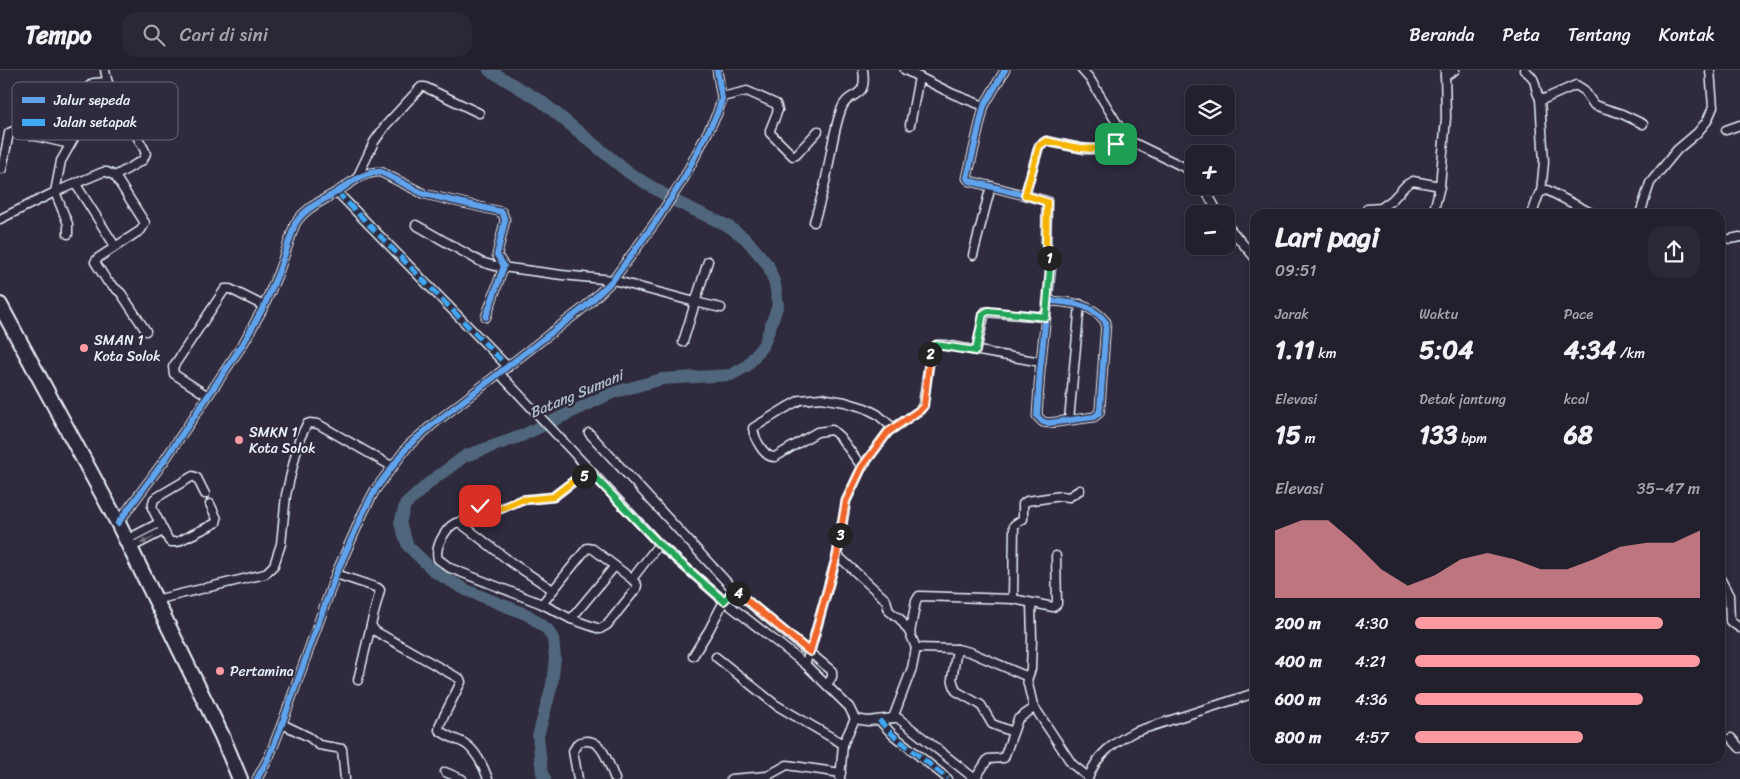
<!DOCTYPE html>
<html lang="id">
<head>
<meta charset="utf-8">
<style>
	:root { --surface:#23202e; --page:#2b2836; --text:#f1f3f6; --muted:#a3a3aa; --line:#403e4a; --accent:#ff9aa2 }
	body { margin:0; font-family:Sriracha,sans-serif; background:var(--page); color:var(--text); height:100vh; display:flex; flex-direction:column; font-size:19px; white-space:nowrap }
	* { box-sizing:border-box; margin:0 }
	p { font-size:16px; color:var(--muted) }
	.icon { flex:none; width:28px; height:28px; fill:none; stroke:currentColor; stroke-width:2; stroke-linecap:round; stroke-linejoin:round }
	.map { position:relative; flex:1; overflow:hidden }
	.details { position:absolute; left:1250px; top:139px; width:475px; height:555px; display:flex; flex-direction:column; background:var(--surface); border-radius:15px; box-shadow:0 2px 12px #0003,0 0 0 1px var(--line) }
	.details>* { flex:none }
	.fabs { position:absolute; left:1185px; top:15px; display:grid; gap:10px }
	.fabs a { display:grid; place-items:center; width:50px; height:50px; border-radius:10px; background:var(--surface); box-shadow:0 2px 12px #0003,0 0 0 1px var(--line); font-size:25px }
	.pin { position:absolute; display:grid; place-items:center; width:42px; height:42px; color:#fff; margin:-21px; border-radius:10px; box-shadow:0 2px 8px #0006 }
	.km { position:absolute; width:25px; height:25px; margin:-12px; border-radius:50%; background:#222; color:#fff; font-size:14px; line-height:25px; text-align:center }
	.round { display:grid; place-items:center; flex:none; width:52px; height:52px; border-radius:15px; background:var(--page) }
	.head { display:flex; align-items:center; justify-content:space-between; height:85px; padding:0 25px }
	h1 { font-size:28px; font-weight:800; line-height:38px }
	.stats { display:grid; grid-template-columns:repeat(3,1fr); gap:8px; height:85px; padding:5px 25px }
	.stats div { display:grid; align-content:center }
	.stats b { font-size:25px; font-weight:800 }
	.stats small { font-size:14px; font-weight:400 }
	.stats p { font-size:14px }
	.chart { height:140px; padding:10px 25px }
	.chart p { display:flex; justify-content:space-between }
	.chart svg { width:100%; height:90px; margin-top:5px; fill:var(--accent); opacity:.7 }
	ul { padding:0 25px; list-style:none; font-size:16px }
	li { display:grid; grid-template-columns:80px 60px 1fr; align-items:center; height:38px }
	li i { height:12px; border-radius:6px; background:var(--accent) }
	header { display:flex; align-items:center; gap:30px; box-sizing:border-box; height:70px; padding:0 25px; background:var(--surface); border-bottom:1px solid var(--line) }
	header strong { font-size:24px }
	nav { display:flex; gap:28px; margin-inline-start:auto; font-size:18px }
	.search { width:350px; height:45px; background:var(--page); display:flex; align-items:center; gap:12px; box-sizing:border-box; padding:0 18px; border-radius:15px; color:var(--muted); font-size:19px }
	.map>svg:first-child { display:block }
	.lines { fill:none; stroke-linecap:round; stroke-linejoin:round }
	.river { stroke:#50667b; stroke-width:12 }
	.street-casing { stroke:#e8f1f8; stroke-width:11 }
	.highway-casing { stroke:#e8f1f8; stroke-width:18 }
	.street { stroke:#2f2a3d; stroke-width:8 }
	.highway { stroke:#2f2a3d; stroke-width:14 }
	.quiet { stroke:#3fa9f5; stroke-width:5; stroke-dasharray:10 5; stroke-linecap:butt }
	.cycleway-casing { stroke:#2f2a3d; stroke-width:9 }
	.cycleway { stroke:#60a3ed; stroke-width:6 }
	.oneway { fill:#70707e }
	.split-1-casing { stroke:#fff; stroke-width:10 }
	.split-2-casing { stroke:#fff; stroke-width:10 }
	.split-3-casing { stroke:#fff; stroke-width:10 }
	.split-4-casing { stroke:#fff; stroke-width:10 }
	.split-5-casing { stroke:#fff; stroke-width:10 }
	.split-6-casing { stroke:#fff; stroke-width:10 }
	.split-1 { stroke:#f5b400; stroke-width:6 }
	.split-2 { stroke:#22a559; stroke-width:6 }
	.split-3 { stroke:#f0652b; stroke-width:6 }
	.split-4 { stroke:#f0652b; stroke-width:6 }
	.split-5 { stroke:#22a559; stroke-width:6 }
	.split-6 { stroke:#f5b400; stroke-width:6 }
	.poi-dot { fill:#ff9aa2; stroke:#2f2a3d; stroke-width:2 }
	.labels { text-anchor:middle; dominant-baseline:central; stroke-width:4.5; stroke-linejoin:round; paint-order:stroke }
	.poi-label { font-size:14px; fill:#e8f1f8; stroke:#2f2a3d; text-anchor:start }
	.water-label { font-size:15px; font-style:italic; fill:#abb9c6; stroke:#2f2a3d }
	.key { fill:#2f2a3d; stroke:#666675; stroke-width:1 }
	.key-label { font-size:14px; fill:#e8f1f8 }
</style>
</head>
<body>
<header>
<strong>Tempo</strong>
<div class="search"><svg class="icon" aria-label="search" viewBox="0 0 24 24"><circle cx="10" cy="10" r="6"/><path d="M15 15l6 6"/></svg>Cari di sini</div>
<nav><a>Beranda</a><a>Peta</a><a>Tentang</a><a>Kontak</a></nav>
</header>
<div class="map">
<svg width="1740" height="709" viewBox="0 0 1740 709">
	<rect width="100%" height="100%" fill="#2f2a3d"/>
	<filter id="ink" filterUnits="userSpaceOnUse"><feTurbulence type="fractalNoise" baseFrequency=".02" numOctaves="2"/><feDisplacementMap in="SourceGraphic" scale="10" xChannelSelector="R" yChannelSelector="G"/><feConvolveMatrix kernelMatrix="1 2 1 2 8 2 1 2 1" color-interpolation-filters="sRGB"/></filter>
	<g filter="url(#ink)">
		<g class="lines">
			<path class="river" d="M 489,0 L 541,31 L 629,103 L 677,132 L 728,156 L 746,169 L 768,195 L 775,214 L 778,235 L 764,274 L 747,296 L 731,305 L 662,309 L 612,323 L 521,366 L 465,386 L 430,412 L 405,435 L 400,453 L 408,476 L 435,502 L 466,520 L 528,545 L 548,560 L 553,569 L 555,588 L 552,615 L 538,666 L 542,703 L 545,709"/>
			<g class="street-casing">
				<g id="street">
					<path d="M 105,0 C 110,32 133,55 146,83 L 143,90 L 115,106"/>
					<path d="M 905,0 L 953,24 L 984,36"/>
					<path d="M 1005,0 L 984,36 L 967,108 L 970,111 L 1047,131 L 1046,172 L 1051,198 L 1040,301 L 1037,346 L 1043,352 L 1049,353 L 1094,347 L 1099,343 L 1100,338 L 1106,252 C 1091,233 1069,232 1048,231"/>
					<path d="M 1082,0 L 1090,9 L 1126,68 L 1130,71 L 1194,102"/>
					<path d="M 1524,0 C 1540,11 1532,16 1540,29 L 1544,29 L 1576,15 L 1584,20 L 1594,35 L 1622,44 L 1643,54"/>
					<path d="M 1445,6 L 1455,0"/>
					<path d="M 722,27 L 747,21 L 776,34 L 778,40 L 770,60 L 770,63 L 793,86 L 796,85 L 818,61"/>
					<path d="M 1540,29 L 1544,92 L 1541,122"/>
					<path d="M 910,55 L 919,7"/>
					<path d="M 1726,60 L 1740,55"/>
					<path d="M 2,99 L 9,63 L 13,61 L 70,74"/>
					<path d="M 357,108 L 374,72 L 386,55 L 421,17 L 425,17 L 479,43"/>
					<path d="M 75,113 L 115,176"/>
					<path d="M 1203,116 L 1219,144"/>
					<path d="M 337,122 L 508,297"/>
					<path d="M 1025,125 L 1039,76 L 1046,71 L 1085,79 L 1105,79 L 1126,68"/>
					<path d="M 1367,139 L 1381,138 L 1392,130 L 1406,115 L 1413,111 L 1440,116"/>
					<path d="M 1433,144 L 1440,116 L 1446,48 L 1445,0"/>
					<path d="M 1532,144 L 1539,124 L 1541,122 L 1547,120 L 1593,144"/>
					<path d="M 1640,144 L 1650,113 L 1677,80 L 1697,63 L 1707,51 L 1713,37 L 1710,0"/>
					<path d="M 0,149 L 55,122 L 103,102 L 107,102 L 115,106 L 145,153 L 141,160 L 98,188 L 95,192 L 107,211 L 121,223 L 146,261"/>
					<path d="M 814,152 C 818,138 823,123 826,108 C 831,85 833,62 841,40 C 848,19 868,32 863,0"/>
					<path d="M 1226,154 L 1255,188"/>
					<path d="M 416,155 L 481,192 L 495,196 L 562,205 L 613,210 L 695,232 L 721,238"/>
					<path d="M 68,164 L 68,154 L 55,122 L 61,91 L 78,61 L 86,19 L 93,13 L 107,12"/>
					<path d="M 1730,169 L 1740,167"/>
					<path d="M 973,185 L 991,116"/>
					<path d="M 683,272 L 708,191"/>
					<path d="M 976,281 L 985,242 L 1046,247"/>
					<path d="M 499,303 L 659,474 L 724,531 L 805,594 L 849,637 L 855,649"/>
					<path d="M 208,326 L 174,304 L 173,297 L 225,219 L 230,219 L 264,236"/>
					<path d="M 1069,350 L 1080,234"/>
					<path d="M 589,363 L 734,520 L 832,601 L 832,607 L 827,615"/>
					<path d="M 862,397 L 840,367 L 832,360 L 817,362 L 775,387 C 764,388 754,368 753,358 L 789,336 L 800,330 L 821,328 L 845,332 L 865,338 L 877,344 L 892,357"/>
					<path d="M 205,424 L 197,408 L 193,406 L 154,429 L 152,438 L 169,471 L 171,472 L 177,472 L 216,453 L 217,449 L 210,434"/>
					<path d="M 118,453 L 164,391 L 243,274 L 264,236 L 279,201 L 295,154 C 304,139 320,132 335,123 C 350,114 363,101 381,102 L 424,124 L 502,142 L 505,150 L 497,185 L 504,196 L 486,247"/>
					<path d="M 462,453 L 480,436 L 484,436 L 493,442 L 521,430 L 553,427 L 578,408 L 592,404"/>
					<path d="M 126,470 L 159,453"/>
					<path d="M 130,478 L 163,461"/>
					<path d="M 837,485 L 886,530 L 889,541 L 900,549 L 910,563"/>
					<path d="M 336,504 L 378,518 L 380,520 L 371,555 L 375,561 L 460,609 L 461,612 L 440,654 L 439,660 C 446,666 456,669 464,673 C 475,679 484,697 488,709"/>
					<path d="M 1720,508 L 1729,525 L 1730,551 L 1740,558"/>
					<path d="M 553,520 L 512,493 L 459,452 C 447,454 434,477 438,489 L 450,498 L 542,534 L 571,549 L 600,559 L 607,555 L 636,519 L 637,515 L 632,509 L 659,474"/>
					<path d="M 1013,529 L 1014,455 L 1023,449 L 1023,434 L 1027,431 L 1061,426 L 1069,427 L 1080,420"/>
					<path d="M 155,530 L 265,504 L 274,495 L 281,474 L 286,425 L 299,370 L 307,354 L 310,353 L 318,354 L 393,397"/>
					<path d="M 1031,533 L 1032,569 L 1031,599 L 1027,610 L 1033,635 L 1072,694 L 1088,707"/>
					<path d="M 542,534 L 587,478 L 593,479 L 632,509"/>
					<path d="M 571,549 L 615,496"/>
					<path d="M 916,578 L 957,579 L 970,582 L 1028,607"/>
					<path d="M 957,579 L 952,609 L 956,621 L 981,635 L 992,654 L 1013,662"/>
					<path d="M 693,586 L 709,560 L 724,531 L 734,520"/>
					<path d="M 716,587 L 776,635 L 843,674"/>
					<path d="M 805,594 L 810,582 L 837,485 L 846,431 L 862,397 L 888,362 L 920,340 L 923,335 L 931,280 L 937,275 L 945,275 L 1041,292"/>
					<path d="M 358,610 L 371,555"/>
					<path d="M 893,648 L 912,598 L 916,578 L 910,563 L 916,531 L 919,526 L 1013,529 L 1053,537 L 1057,534 L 1056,486"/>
					<path d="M 855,649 L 868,651 L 893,648 L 898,648 L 975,709"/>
					<path d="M 879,650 L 893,665 L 948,709"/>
					<path d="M 282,654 L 309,667 L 319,675 L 342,679 L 345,709"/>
					<path d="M 1731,668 L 1740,678"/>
					<path d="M 445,702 L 462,709"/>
					<path d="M 257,709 L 269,687 L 282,654 L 336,504 L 364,441 L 375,420 L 408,376 L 432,355 L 586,236 L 613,210 L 657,150 L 684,108 L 717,44 L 722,29 L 717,0"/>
					<path d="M 578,709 L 573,681 L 578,673 C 602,663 608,693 615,709"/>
					<path d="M 731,709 L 767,706 L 787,695 L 841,703"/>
					<path d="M 840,709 L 843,674 L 855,649"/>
					<path d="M 975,709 L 988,689 L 1004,688 L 1018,649 L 1034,638"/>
					<path d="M 1088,709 C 1096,685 1113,673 1134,662 L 1255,623"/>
				</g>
			</g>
			<g class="highway-casing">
				<path id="highway" d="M 0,235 L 118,453 L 222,666 L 240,709"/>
			</g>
			<use href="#street" class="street"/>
			<use href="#highway" class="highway"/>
			<g class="quiet">
				<path d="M 337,122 L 508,297"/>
				<path d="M 462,453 L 480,436 L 484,436 L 493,442 L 521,430 L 553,427 L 578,408 L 592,404"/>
				<path d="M 879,650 L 893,665 L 948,709"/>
			</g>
			<g class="cycleway-casing">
				<g id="cycleway">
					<path d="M 1005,0 L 984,36 L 967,108 L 970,111 L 1047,131 L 1046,172 L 1051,198 L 1040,301 L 1037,346 L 1043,352 L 1049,353 L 1094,347 L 1099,343 L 1100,338 L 1106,252 C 1091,233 1069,232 1048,231"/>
					<path d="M 118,453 L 164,391 L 243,274 L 264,236 L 279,201 L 295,154 C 304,139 320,132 335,123 C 350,114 363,101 381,102 L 424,124 L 502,142 L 505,150 L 497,185 L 504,196 L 486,247"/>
					<path d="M 257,709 L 269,687 L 282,654 L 336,504 L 364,441 L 375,420 L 408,376 L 432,355 L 586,236 L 613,210 L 657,150 L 684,108 L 717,44 L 722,29 L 717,0"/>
				</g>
			</g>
			<use href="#cycleway" class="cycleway"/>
		</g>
		<defs><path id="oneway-solid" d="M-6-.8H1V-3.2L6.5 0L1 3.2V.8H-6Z" transform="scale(1.25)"/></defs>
		<use class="oneway" href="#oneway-solid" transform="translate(147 470) rotate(153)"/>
	</g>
	<g class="lines" filter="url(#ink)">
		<g class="split-1-casing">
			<path id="split-1" d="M 1049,188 L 1046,172 L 1047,132 L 1025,125 L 1039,76 L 1046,71 C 1070,76 1093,84 1116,74"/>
		</g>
		<g class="split-2-casing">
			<path id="split-2" d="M 930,284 L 931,280 L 936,275 L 976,281 L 983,244 L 988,241 L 1046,247 L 1050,198 L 1049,188"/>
		</g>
		<g class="split-3-casing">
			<path id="split-3" d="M 840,465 L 846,431 L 862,397 L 888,362 L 920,340 L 924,336 L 930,284"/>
		</g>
		<g class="split-4-casing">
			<path id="split-4" d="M 738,523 L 810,582 L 837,485 L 840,465"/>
		</g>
		<g class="split-5-casing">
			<path id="split-5" d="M 584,406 L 592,404 L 659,474 L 724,531 L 734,520 L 738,523"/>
		</g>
		<g class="split-6-casing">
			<path id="split-6" d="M 480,436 L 484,436 L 493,442 L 521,430 L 553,427 L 576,409 L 584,406"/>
		</g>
		<use href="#split-1" class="split-1"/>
		<use href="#split-2" class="split-2"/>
		<use href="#split-3" class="split-3"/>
		<use href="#split-4" class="split-4"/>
		<use href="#split-5" class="split-5"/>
		<use href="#split-6" class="split-6"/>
	</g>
	<g class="poi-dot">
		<circle cx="84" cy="278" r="5"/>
		<circle cx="239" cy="370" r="5"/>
		<circle cx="220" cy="601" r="5"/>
	</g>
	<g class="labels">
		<g class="poi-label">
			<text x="94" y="270">SMAN 1<tspan x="94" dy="16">Kota Solok</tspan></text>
			<text x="249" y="362">SMKN 1<tspan x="249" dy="16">Kota Solok</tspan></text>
			<text x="230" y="601">Pertamina</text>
		</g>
		<g class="water-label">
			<text transform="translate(576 324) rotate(-23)">Batang Sumani</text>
		</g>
	</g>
	<rect x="12" y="12" width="166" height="58" rx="8" class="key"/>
	<rect x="22" y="27" width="23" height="6" fill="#60a3ed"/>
	<rect x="22" y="49" width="23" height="7" fill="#3fa9f5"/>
	<g class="key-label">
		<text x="54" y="35">Jalur sepeda</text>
		<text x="54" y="57">Jalan setapak</text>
	</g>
</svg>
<div class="fabs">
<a><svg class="icon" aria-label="layers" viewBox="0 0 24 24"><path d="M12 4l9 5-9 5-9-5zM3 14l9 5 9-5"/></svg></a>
<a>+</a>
<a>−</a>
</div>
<div class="pin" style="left:1116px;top:74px;background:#1e9e55"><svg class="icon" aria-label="arrive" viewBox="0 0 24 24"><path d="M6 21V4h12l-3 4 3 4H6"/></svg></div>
<div class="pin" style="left:480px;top:436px;background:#d93025"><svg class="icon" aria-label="check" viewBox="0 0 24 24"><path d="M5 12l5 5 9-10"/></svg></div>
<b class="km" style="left:1049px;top:188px">1</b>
<b class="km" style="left:930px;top:284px">2</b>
<b class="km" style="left:840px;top:465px">3</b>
<b class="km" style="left:738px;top:523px">4</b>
<b class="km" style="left:584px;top:406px">5</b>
<section class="details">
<div class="head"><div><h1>Lari pagi</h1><p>09:51</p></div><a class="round"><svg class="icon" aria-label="share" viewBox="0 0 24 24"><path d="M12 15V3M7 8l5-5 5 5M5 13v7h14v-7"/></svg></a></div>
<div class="stats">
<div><p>Jarak</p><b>1.11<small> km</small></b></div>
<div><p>Waktu</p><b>5:04</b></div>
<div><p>Pace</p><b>4:34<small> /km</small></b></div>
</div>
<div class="stats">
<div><p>Elevasi</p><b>15<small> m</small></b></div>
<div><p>Detak jantung</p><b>133<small> bpm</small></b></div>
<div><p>kcal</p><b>68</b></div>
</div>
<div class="chart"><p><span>Elevasi</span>35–47 m</p>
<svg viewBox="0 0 160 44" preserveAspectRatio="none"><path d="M0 44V11L10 6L20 6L30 17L40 30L50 38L60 33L70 25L80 22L90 25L100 30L110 30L120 25L130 19L140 17L150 17L160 11V44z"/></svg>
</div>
<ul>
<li><b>200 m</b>4:30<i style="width:87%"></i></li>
<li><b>400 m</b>4:21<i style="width:100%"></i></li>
<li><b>600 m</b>4:36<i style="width:80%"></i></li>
<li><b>800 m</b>4:57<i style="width:59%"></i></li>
</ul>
</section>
</div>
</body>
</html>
